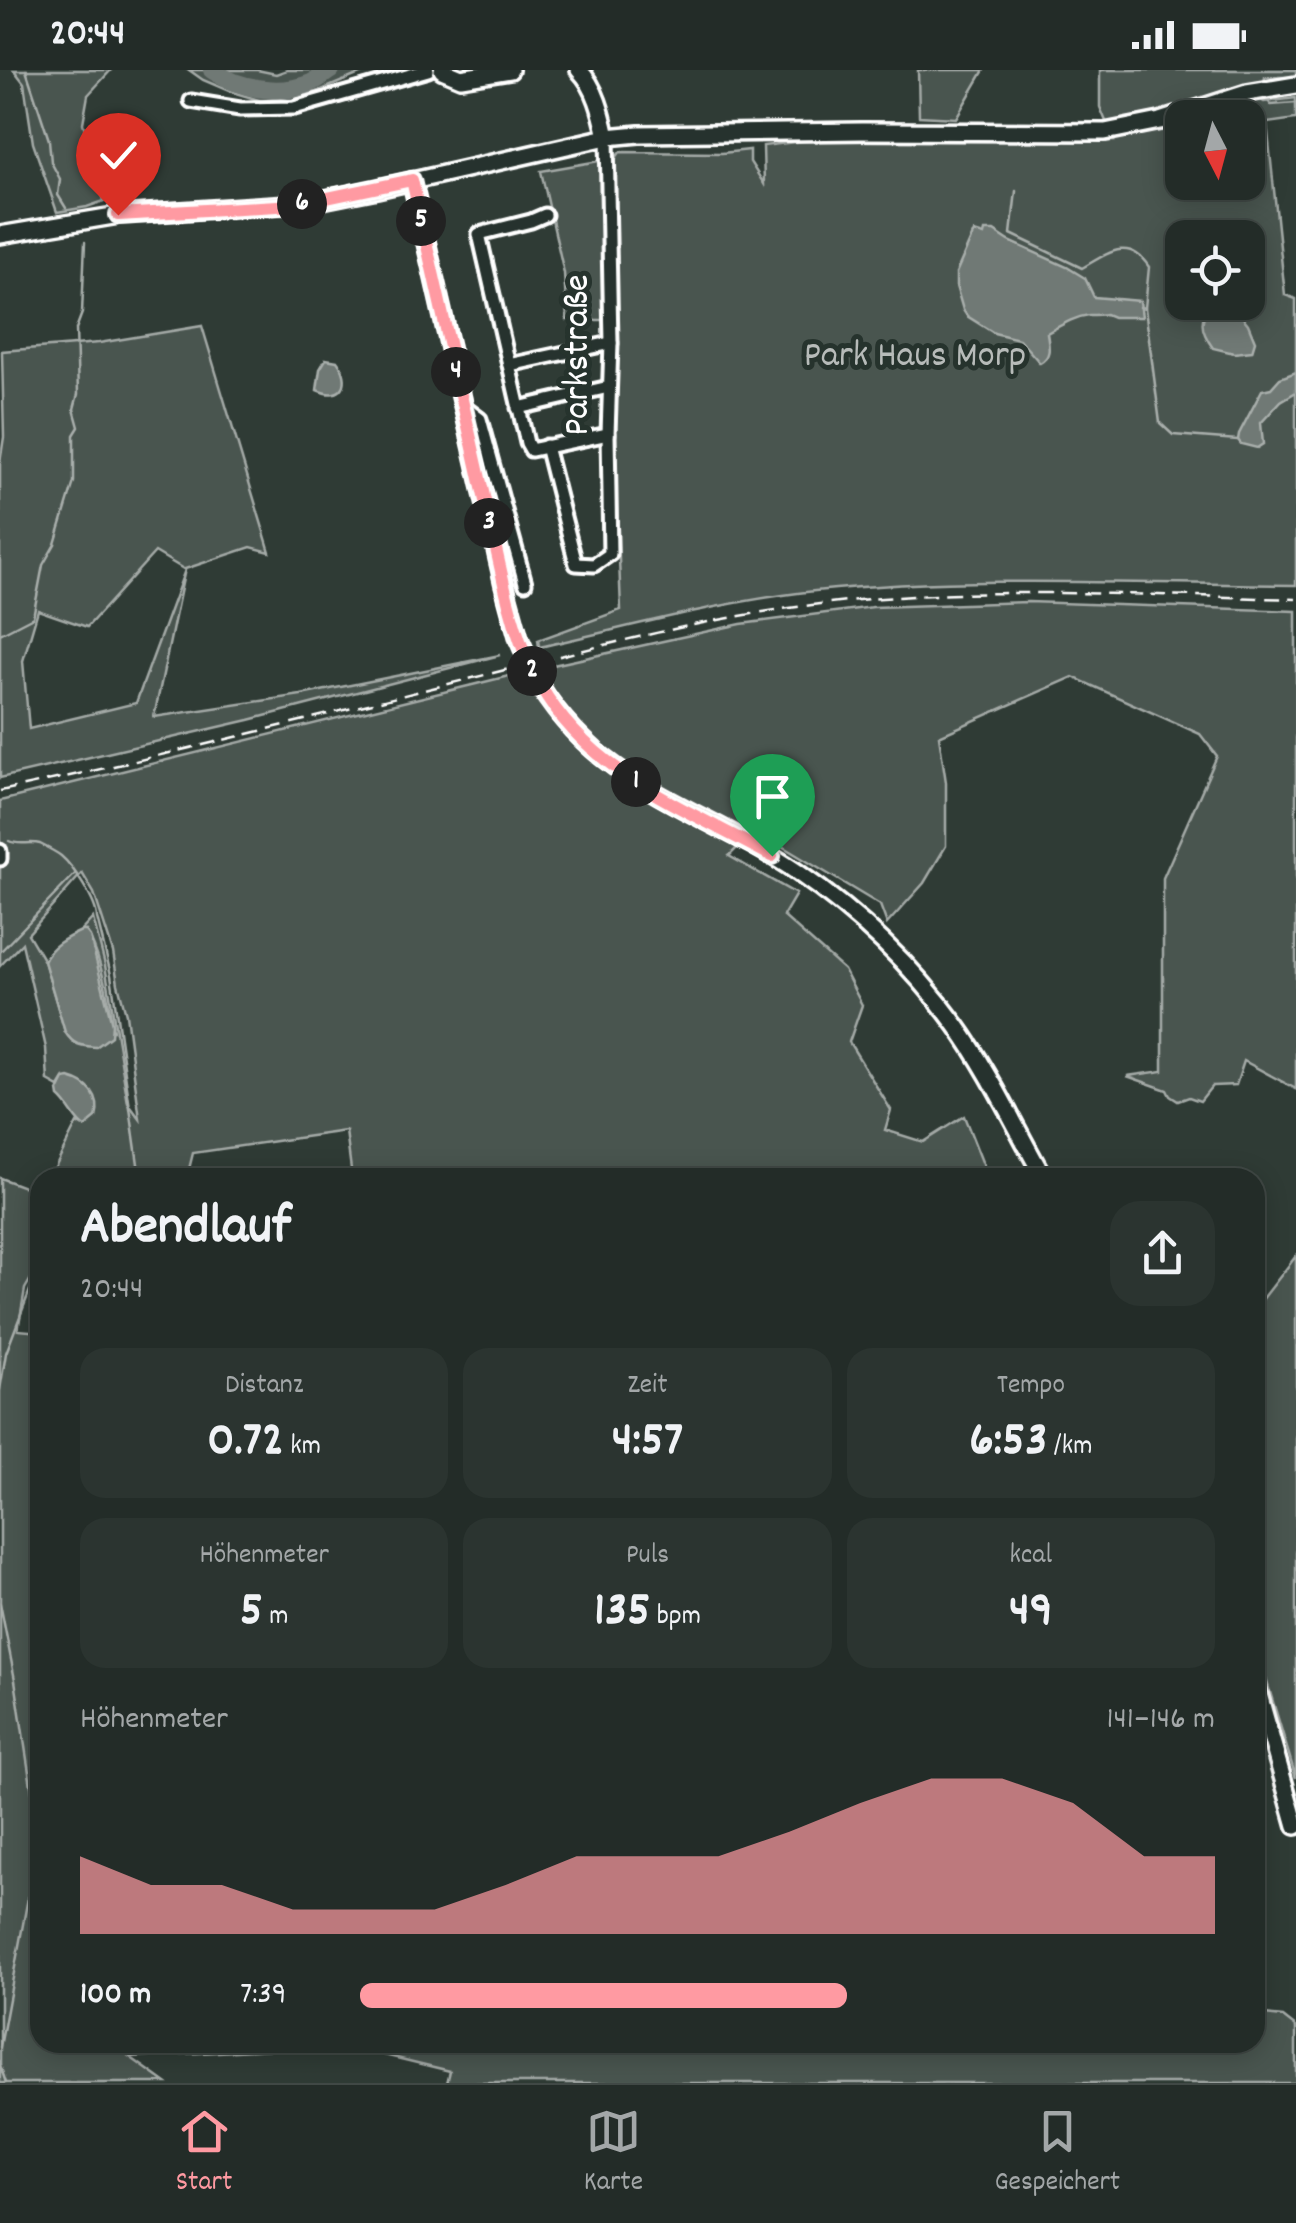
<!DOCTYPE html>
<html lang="de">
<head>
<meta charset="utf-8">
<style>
	:root { --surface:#232c28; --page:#2b3430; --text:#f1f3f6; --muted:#a3a7a8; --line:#404845; --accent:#ff9aa2 }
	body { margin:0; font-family:Dekko,sans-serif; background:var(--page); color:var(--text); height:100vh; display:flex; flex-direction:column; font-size:38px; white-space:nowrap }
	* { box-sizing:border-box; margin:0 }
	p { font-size:32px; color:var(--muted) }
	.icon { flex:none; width:55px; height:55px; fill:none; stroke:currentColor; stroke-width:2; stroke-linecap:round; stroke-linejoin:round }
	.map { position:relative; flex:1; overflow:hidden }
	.panel { position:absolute; left:30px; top:1098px; width:1235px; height:885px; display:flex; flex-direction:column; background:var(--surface); border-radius:30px; box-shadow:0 5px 25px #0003,0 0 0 2px var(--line) }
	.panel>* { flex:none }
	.needle { width:65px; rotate:174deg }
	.tools { position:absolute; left:1165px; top:30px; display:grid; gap:20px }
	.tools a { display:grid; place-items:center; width:100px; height:100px; border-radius:20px; background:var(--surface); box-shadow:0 5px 25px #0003,0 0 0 2px var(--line); font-size:50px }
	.pin { position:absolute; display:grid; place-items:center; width:85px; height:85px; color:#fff; margin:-102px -42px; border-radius:50% 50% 50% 0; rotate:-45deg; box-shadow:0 0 10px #0007 }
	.pin .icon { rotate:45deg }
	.km { position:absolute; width:50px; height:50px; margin:-25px; border-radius:50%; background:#222; color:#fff; font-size:28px; line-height:50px; text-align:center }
	.round { display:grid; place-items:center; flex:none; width:105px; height:105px; border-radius:30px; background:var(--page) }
	.summary { display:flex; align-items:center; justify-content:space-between; height:170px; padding:0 50px }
	h1 { font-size:55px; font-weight:800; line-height:75px }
	.metrics { display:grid; grid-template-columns:repeat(3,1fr); gap:15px; height:170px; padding:10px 50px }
	.metrics div { display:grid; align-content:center; border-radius:25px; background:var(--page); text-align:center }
	.metrics b { font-size:50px; font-weight:800 }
	.metrics small { font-size:28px; font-weight:400 }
	.metrics p { font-size:28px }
	.chart { height:280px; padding:20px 50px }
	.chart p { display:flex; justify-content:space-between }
	.chart svg { width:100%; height:180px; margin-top:10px; fill:var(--accent); opacity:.7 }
	ul { padding:0 50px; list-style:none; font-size:32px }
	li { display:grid; grid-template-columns:160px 120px 1fr; align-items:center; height:75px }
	li i { height:25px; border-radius:12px; background:var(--accent) }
	.status { display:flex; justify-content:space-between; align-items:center; height:70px; padding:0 50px; background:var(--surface); direction:ltr }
	.status svg { height:28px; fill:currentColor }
	.tab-bar { display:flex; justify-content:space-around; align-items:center; height:140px; border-top:2px solid var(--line); background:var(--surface); font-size:28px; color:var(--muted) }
	.tab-bar a { display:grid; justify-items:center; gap:5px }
	.tab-bar .current { color:var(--accent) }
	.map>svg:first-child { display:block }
	.green { fill:#4a544f; stroke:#a4aaa7; stroke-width:2.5; fill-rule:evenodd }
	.water { fill:#707975; stroke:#a9afac; stroke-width:2.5 }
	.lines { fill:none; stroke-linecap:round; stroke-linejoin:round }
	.stream { stroke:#a9afac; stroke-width:2.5 }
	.river { stroke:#707975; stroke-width:18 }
	.street-casing { stroke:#fff; stroke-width:19 }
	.secondary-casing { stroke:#fff; stroke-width:22 }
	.street { stroke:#26332d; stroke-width:11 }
	.secondary { stroke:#26332d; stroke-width:15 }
	.rail { stroke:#fff; stroke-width:2.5; stroke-dasharray:15 8; stroke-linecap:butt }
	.secondary-bridge-casing { stroke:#fff; stroke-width:22; stroke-linecap:butt }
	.secondary-bridge { stroke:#26332d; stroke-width:15 }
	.route-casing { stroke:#fff; stroke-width:20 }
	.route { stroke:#ff9aa2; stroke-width:12 }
	.labels { text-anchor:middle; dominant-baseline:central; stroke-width:10; stroke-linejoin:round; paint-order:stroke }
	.street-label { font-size:38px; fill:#fff; stroke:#26332d }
	.park-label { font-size:38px; fill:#b7bbb9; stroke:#26332d }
</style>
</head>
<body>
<div class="status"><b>20:44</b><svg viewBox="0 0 49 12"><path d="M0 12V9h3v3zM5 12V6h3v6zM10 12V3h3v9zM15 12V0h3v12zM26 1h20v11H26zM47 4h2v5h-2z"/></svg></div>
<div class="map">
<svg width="1296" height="2013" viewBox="0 0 1296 2013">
	<rect width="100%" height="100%" fill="#2f3b35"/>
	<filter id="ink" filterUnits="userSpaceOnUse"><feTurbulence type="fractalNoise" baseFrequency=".01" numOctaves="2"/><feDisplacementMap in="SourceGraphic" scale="20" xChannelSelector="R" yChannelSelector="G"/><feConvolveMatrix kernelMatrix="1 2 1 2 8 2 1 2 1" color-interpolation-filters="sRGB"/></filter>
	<g filter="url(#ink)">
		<g class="green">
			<path d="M 14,0 L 111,0 L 88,25 L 83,53 L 104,131 L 87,137 L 57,142 L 33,73 L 24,13 Z"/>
			<path d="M 189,0 L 257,0 L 276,4 L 287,0 L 369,0 L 317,22 L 262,31 L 229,21 L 203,10 Z"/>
			<path d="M 918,0 L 984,0 L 956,48 L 919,46 Z"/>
			<path d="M 1100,0 L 1296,0 L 1296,7 L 1265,7 L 1261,30 L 1264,32 L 1296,28 L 1296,49 L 1267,53 L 1285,225 L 1296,229 L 1296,515 C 1136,514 975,505 815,521 C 722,531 630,557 539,577 L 538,570 L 621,540 L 614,360 L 612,216 L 604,172 L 603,250 L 567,250 L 564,203 L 541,101 L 616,88 L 620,82 L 722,83 L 750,80 L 750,92 L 764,114 L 763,76 L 803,71 L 1114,71 L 1100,37 ZM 1182,48 L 1248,48 L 1248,112 L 1182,112 ZM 1182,168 L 1248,168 L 1248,232 L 1182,232 Z"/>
			<path d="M 202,256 L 270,482 L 251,477 L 185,499 L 154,647 L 301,625 L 500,585 L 249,650 L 0,708 L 0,393 L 4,367 L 2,281 L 99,273 ZM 155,482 L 185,500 L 136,633 L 29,659 L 23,591 L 38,540 L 87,557 Z"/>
			<path d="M 1028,532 L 1296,541 L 1296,1019 L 1244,991 L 1236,1015 L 1212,1016 L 1200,1031 L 1189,1027 L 1178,1031 L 1170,1026 L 1167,1020 L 1127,1006 L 1163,1001 L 1163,808 L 1217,686 L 1200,664 L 1073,607 L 939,666 L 946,712 L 946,776 L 924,813 L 887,854 L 880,835 L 755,760 L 729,786 L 796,824 L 783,846 L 844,900 L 862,935 L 849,972 L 891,1040 L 885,1060 L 923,1072 L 964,1046 L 988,1107 L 352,1107 L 346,1061 L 193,1083 L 187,1107 L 50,1107 L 77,1053 L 80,1055 L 64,1009 L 59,1017 L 48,1011 L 46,978 L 22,873 L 0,896 L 0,731 L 513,605 L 520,617 L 544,597 L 741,554 L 873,537 ZM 82,803 L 94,823 L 113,882 L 118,914 L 126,944 L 140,1049 L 128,1033 L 105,895 L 93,848 L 81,861 L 86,861 C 101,885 109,932 113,961 L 65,962 L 44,891 L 28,864 Z"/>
			<path d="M 0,1108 L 40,1123 L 40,1193 L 25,1219 L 18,1260 L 40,1262 L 40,1972 L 1255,1972 L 1255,1944 L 1283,1947 L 1296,1957 L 1296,2013 L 447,2013 L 450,2001 L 343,1975 L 130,1987 L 166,2013 L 0,2013 Z"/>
			<path d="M 1296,1186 L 1296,1708 L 1255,1572 L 1255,1239 Z"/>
		</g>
		<g class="water">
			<path d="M 985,161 L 994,161 L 1009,171 L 1067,197 L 1085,208 L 1094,227 L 1140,231 L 1142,247 L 1113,247 L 1106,244 C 1100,245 1094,245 1089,245 C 1073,247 1060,256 1047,263 C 1049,276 1052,286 1040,293 L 1019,269 L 994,263 L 967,246 L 963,240 L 956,216 L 956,203 L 974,162 L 984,165 Z"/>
			<path d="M 1216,232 L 1231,233 L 1248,254 L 1255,271 L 1252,281 L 1234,283 L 1213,278 C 1200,260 1197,246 1216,232 Z"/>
			<path d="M 326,289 L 337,291 C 353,311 343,332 317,320 L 320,299 Z"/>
			<path d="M 1296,302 L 1296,322 L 1281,331 L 1261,353 L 1263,374 L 1257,378 L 1241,374 L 1238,370 L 1239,364 L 1262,320 L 1271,318 L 1280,308 Z"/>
			<path d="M 81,861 L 86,861 L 90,866 L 112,954 L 111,966 L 96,977 C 80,976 73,975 65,962 L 44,891 C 50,876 66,868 81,861 Z"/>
			<path d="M 69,1008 C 88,1013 102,1027 96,1048 L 85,1057 C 75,1052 70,1036 59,1027 L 58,1021 L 64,1009 Z"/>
		</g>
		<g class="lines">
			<g class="stream">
				<path d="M 26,0 L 49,70 L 51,92 L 60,109 L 58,125 L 66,138"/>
				<path d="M 1269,32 L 1271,35 L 1296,33"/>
				<path d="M 1016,121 L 1011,164 L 1082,198 C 1108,183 1129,166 1149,197 L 1145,238"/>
				<path d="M 1140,237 L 1145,238 L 1160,353 L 1173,365 L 1238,370"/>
				<path d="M 0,564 L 33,547 L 43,495 L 55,474 L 74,412 L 74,365 L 79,357 L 74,339 L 78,324 L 76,259 L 82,243 L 85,172"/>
				<path d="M 9,771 C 19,776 30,771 40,774 C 46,777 56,782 61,786 C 73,796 97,833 97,848 L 111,905 L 140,1108"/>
				<path d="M 0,882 L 75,804"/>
				<path d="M 0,1320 L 6,1283 L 40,1194"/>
				<path d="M 0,1533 L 15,1610 L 39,1769 L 0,1977"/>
				<path d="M 0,1995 L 6,2013"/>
			</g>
			<path class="river" d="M 212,0 C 238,19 280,26 311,13 C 318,10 324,4 331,0"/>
			<g class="street-casing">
				<g id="street">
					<path d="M 191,31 L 240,39 L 294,38 L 428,0"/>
					<path d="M 545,145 L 531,151 L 479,164 L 527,373 L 531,380 L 608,364"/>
					<path d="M 509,295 L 611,273"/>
					<path d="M 464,337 L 480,349 L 525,513"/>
					<path d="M 518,338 L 609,317"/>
					<path d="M 546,376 L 576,494 L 594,495 L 610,484 L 608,364 L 611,273 L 607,67"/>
					<path d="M 0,781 L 0,789"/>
				</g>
			</g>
			<g class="secondary-casing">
				<g id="secondary">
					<path d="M 442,0 L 461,8 L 510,0"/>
					<path d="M 579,0 C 596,17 602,44 607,67"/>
					<path d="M 412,111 L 504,514 L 519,569"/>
					<path d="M 0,165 L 119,145 L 307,133 L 377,119 L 607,67 L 639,64 L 862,61 L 1105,62 L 1160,51 L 1247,23 L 1296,15"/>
					<path d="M 540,617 C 605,720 704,738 797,802 C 858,844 912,895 956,955 C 990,1002 1015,1057 1044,1108"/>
					<path d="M 1255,1610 L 1296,1756"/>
				</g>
			</g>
			<use href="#street" class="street"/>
			<use href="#secondary" class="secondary"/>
			<path class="rail" d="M 0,721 C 168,686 334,642 501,601 C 603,575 707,548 812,535 C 973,515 1135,525 1296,529"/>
			<g class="secondary-bridge-casing">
				<path id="secondary-bridge" d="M 519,569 L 540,617"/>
			</g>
			<use href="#secondary-bridge" class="secondary-bridge"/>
		</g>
	</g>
	<g class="lines" filter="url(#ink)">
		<g class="route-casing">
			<path id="route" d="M 118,145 L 294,135 L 412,110 L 504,514 C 512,549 522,584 540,615 C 589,703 688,740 772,786"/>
		</g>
		<use href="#route" class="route"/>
	</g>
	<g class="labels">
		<g class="street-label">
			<text transform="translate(579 285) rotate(-90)">Parkstraße</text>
		</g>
		<g class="park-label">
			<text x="915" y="287">Park Haus Morp</text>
		</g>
	</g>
</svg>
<div class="tools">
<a><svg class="needle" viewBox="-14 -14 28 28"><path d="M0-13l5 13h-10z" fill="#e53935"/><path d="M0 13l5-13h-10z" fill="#a3a7a8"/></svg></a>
<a><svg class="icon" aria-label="locate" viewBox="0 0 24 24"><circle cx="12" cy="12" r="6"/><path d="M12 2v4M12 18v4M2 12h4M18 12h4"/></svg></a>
</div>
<div class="pin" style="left:772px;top:786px;background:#1e9e55"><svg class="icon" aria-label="arrive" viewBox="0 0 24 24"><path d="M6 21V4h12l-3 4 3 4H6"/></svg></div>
<div class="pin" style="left:118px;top:145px;background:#d93025"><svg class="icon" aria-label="check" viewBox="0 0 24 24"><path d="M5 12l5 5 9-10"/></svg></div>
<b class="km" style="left:636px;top:712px">1</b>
<b class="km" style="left:532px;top:601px">2</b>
<b class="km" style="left:489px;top:453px">3</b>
<b class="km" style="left:456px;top:302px">4</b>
<b class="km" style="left:421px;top:151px">5</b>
<b class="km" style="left:302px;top:134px">6</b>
<section class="panel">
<div class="summary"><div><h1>Abendlauf</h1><p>20:44</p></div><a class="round"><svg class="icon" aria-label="share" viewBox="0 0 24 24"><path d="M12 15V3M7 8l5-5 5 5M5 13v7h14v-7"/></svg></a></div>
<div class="metrics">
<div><p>Distanz</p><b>0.72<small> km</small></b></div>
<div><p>Zeit</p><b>4:57</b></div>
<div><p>Tempo</p><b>6:53<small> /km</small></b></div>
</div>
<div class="metrics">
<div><p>Höhenmeter</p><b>5<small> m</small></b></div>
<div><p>Puls</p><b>135<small> bpm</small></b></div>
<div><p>kcal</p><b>49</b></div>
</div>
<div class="chart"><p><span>Höhenmeter</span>141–146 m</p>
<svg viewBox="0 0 160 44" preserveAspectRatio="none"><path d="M0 44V25L10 32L20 32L30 38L40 38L50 38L60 32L70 25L80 25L90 25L100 19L110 12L120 6L130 6L140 12L150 25L160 25V44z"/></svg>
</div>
<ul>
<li><b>100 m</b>7:39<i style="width:57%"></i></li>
</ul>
</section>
</div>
<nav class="tab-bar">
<a class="current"><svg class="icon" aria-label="home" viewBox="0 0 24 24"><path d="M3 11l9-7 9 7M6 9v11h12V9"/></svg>Start</a>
<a><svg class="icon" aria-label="map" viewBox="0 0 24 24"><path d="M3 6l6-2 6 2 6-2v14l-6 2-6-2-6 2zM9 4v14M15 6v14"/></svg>Karte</a>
<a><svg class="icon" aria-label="saved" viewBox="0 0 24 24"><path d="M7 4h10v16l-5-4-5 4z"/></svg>Gespeichert</a>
</nav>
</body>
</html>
